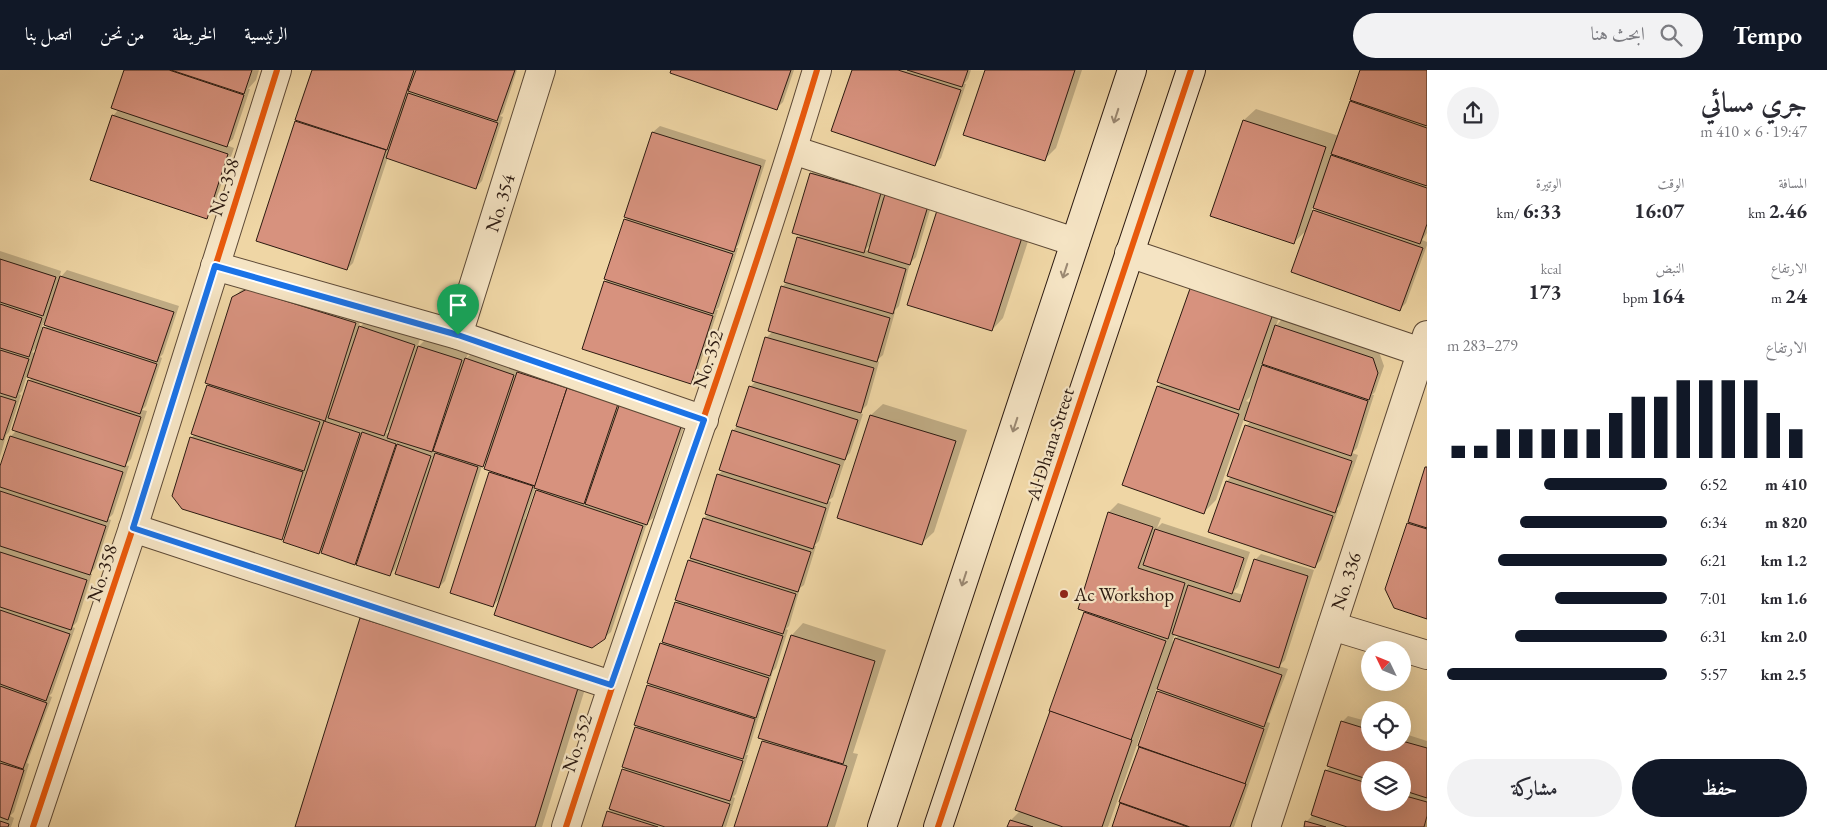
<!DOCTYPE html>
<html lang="ar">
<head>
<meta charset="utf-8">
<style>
	:root { --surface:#fff; --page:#f2f2f3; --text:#2b2b33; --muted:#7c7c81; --accent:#111827 }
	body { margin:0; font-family:"EB Garamond",Amiri,serif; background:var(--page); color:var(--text); direction:rtl; height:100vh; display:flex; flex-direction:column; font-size:19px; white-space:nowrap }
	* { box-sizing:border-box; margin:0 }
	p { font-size:16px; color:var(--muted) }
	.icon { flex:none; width:28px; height:28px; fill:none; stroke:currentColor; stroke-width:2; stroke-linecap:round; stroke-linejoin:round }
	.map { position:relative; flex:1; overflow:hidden; direction:ltr }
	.drawer { display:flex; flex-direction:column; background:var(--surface); width:400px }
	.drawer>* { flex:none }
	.needle { width:32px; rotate:313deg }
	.controls { position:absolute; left:1361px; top:571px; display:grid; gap:10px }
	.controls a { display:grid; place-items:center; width:50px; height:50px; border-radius:50%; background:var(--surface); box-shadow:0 5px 20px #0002; font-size:25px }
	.pin { position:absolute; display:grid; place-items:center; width:42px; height:42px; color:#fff; margin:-51px -21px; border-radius:50% 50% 50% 0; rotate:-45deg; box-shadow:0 0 5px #0007 }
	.pin .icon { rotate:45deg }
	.round { display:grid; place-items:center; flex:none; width:52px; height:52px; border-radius:26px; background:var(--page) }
	.summary { display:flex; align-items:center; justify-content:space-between; height:85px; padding:0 20px }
	h1 { font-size:28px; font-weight:700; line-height:38px }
	.figures { display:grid; grid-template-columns:repeat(3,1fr); gap:8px; height:85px; padding:5px 20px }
	.figures div { display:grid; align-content:center }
	.figures b { font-size:21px; font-weight:700 }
	.figures small { font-size:14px; font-weight:400 }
	.figures p { font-size:14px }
	.chart { height:140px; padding:10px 20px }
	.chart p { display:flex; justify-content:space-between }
	.chart svg { width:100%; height:90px; margin-top:5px; stroke:var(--accent); stroke-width:6 }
	.action { display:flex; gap:10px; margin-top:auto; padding:10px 20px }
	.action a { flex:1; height:58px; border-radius:30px; background:var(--accent); color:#fff; font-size:20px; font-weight:700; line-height:58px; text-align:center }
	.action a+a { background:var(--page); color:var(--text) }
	ul { padding:0 20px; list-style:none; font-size:16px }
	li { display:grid; grid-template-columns:80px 60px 1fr; align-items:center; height:38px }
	li i { height:12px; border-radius:6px; background:var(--accent) }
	header { display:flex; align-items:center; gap:30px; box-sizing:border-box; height:70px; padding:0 25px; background:var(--accent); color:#fff }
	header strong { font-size:24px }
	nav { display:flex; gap:28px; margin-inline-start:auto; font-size:18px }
	.search { width:350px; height:45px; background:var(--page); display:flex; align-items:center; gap:12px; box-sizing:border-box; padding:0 18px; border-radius:28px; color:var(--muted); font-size:19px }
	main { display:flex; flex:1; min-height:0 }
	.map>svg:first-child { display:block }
	.shadow { fill:#0003; fill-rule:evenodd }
	.building { fill:#d7927e; stroke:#2c1a11 }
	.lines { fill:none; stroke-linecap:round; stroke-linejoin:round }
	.street-casing { stroke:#5d4936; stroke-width:30 }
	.secondary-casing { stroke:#2c1a11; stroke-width:30 }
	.street { stroke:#f5e4c4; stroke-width:28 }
	.secondary { stroke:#f5e4c4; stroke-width:28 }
	.cycleway-casing { stroke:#f5e4c4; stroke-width:9 }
	.cycleway { stroke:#e8590c; stroke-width:6 }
	.oneway { stroke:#9b8973 }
	.route-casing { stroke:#fff; stroke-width:10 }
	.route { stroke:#1a73e8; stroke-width:6 }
	.poi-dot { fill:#8f2418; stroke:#f5e4c4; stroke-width:2 }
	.labels { text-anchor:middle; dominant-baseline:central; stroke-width:4.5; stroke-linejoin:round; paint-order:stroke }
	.street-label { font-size:19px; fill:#2c1a11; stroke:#f5e4c4 }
	.poi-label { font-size:19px; fill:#2c1a11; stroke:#f5e4c4; text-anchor:start }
</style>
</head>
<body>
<header>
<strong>Tempo</strong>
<div class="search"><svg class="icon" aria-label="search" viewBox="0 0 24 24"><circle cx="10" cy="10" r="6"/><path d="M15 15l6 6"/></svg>ابحث هنا</div>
<nav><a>الرئيسية</a><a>الخريطة</a><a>من نحن</a><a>اتصل بنا</a></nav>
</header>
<main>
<section class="drawer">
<div class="summary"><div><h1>جري مسائي</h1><p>19:47 · 6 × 410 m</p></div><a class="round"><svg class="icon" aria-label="share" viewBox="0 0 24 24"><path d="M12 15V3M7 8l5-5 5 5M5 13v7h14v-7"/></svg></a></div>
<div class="figures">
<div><p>المسافة</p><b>2.46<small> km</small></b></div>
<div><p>الوقت</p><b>16:07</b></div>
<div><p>الوتيرة</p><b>6:33<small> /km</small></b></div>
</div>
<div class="figures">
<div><p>الارتفاع</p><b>24<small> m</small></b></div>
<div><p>النبض</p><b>164<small> bpm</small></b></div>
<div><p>kcal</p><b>173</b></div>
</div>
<div class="chart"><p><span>الارتفاع</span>279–283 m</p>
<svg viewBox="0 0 160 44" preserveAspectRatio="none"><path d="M5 44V38M15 44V38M25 44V30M35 44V30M45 44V30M55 44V30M65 44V30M75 44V22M85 44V14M95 44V14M105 44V6M115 44V6M125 44V6M135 44V6M145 44V22M155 44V30"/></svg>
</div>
<ul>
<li><b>410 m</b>6:52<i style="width:56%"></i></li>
<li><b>820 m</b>6:34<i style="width:67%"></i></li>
<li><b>1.2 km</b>6:21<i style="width:77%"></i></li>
<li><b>1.6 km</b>7:01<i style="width:51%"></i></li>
<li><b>2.0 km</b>6:31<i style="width:69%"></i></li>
<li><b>2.5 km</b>5:57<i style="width:100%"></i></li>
</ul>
<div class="action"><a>حفظ</a><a>مشاركة</a></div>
</section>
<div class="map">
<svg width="1427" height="757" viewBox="0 0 1427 757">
	<rect width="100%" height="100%" fill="#efd6a5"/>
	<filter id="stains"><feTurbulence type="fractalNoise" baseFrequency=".004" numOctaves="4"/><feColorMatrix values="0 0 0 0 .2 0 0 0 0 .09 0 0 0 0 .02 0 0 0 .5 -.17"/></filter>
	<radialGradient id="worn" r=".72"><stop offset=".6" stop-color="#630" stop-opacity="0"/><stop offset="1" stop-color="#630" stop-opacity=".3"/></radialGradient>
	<g class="shadow">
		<path d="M 125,0 L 259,0 L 256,10 L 248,19 L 250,19 L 233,69 L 226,75 L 234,78 L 212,141 L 206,147 L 113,46 L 119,39 Z"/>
		<path d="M 313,0 L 517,0 L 503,43 L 500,46 L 503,47 L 482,111 L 476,117 L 388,87 L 353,193 L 347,199 L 297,52 Z"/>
		<path d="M 672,0 L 794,0 L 783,32 L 777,38 Z"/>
		<path d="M 853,0 L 971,0 L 968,9 L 964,14 L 966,14 L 941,88 L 935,94 Z"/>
		<path d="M 986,0 L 1082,0 L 1056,78 L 1044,90 Z"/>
		<path d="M 1361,0 L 1427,0 L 1427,163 L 1422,170 L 1427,172 L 1427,175 L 1406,233 L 1400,239 L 1308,159 L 1293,173 L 1212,146 L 1244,50 L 1256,39 L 1339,66 L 1351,32 L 1353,30 ZM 1313,136 L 1317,138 L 1311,144 Z"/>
		<path d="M 660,56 L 766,90 L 739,174 L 736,178 L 738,178 L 719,237 L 716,240 L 718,240 L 696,306 L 690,312 L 605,212 L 608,209 L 625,150 L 628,147 L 626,146 L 653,62 Z"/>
		<path d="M 817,97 L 886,117 L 883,128 L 893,119 L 933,130 L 916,187 L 910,193 L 899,236 L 894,241 L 895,242 L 883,285 L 876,291 L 879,292 L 867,335 L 859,343 L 863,344 L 850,383 L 846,387 L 833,427 L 828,431 L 831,432 L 819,471 L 814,476 L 816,476 L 804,515 L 800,518 L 789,556 L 786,559 L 788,560 L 776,598 L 773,601 L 761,640 L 759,643 L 760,643 L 748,682 L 746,685 L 748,685 L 736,724 L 733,727 L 735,728 L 726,757 L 603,757 L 608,742 L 611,739 L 623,700 L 626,697 L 648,616 L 651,613 L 661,574 L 664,571 L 676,532 L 679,530 L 689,490 L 692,487 L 704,448 L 708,444 L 718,405 L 723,400 L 733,361 L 737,356 L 750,317 L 756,311 L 766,268 L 773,261 L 782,217 L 787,212 L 798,168 L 802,164 L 811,104 ZM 873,172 L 870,181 L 865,180 Z"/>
		<path d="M 941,132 L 1036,147 L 1003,248 L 992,260 Z"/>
		<path d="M 0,181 L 61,201 L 59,209 L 67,200 L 179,236 L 163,284 L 160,287 L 162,288 L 146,336 L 142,340 L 147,341 L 131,389 L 125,395 L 129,396 L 113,444 L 108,449 L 111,450 L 95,498 L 90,504 L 92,504 L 77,552 L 72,557 L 75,558 L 52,623 L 49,626 L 52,627 L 27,693 L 29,694 L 14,742 L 10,746 L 14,748 L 11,757 L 0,757 L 0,400 L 11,366 L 17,360 L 29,311 L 33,307 L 27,305 L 22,321 L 19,324 L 21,325 L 9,362 L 6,365 L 0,387 ZM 43,253 L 48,255 L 41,261 ZM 38,276 L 36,284 L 32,282 Z"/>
		<path d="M 254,214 L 361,247 L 358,259 L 366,251 L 420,269 L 417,278 L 425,270 L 468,284 L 466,289 L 472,283 L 687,348 L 653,448 L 647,453 L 611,562 L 604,568 L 501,527 L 493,536 L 490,403 L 493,400 L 488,390 L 482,396 L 445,511 L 439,517 L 413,454 L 411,453 L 395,499 L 389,505 L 360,488 L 354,493 L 324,477 L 319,483 L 287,463 L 282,468 L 191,368 L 195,364 L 234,228 L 240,221 ZM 392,356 L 390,364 L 386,363 ZM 536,417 L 540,418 L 537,421 L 528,449 L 525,449 Z"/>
		<path d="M 1285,230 L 1276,256 L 1282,249 L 1379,282 L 1384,296 L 1375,322 L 1372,325 L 1374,325 L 1357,378 L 1352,383 L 1358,385 L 1340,435 L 1336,440 L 1338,440 L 1321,490 L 1315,496 L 1210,461 L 1227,411 L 1232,406 L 1246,356 L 1251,351 L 1244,349 L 1216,430 L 1204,442 L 1158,316 ZM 1254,318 L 1256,318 L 1251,333 L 1246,331 L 1250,327 Z"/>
		<path d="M 883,334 L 967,360 L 934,462 L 922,473 L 839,447 L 871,345 Z"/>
		<path d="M 1426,397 L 1427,397 L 1427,548 L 1408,453 L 1411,451 Z"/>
		<path d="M 1118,433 L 1161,448 L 1157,458 L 1162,453 L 1250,482 L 1238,517 L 1233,522 L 1244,525 L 1255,490 L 1261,484 L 1314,500 L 1285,590 L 1279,596 L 1288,599 L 1267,652 L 1270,653 L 1234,757 L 1113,757 L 1123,732 L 1121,731 L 1158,622 L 1161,619 L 1157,618 L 1108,757 L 1009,757 L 1011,750 L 1020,741 L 1085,543 L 1087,541 L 1079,538 L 1109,442 ZM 1175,564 L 1179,565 L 1172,572 Z"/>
		<path d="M 373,537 L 590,603 L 542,757 L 297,757 L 361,548 Z"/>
		<path d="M 803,553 L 886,580 L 853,683 L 858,684 L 835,757 L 735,757 L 763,671 L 765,669 L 792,565 Z"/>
		<path d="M 1348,646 L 1370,652 L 1370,672 L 1402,672 L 1402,663 L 1427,671 L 1427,757 L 1305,757 L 1306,752 L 1313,745 L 1326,701 L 1331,696 L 1342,652 ZM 1370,700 L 1402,700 L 1402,732 L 1370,732 Z"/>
	</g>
	<g class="building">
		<path d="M 124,0 L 169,0 L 244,25 L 227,77 L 111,38 Z"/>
		<path d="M 171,0 L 252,0 L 244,24 Z"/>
		<path d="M 312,0 L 414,0 L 387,80 L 295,50 Z"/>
		<path d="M 416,0 L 515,0 L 497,51 L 408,21 Z"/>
		<path d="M 671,0 L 791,0 L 777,40 L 670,3 Z"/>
		<path d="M 852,0 L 898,0 L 961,20 L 935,96 L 831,61 Z"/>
		<path d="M 907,0 L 968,0 L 962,17 Z"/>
		<path d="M 985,0 L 1075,0 L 1045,91 L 963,65 Z"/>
		<path d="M 1360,0 L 1427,0 L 1427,56 L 1350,30 Z"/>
		<path d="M 408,23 L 498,53 L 476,119 L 386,88 Z"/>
		<path d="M 1350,31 L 1427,58 L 1427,116 L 1331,84 Z"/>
		<path d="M 112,45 L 228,84 L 207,149 L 90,110 Z"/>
		<path d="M 1243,50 L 1326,77 L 1294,174 L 1210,146 Z"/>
		<path d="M 295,51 L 386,80 L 347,200 L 256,171 Z"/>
		<path d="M 652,62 L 761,96 L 734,182 L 624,147 Z"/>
		<path d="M 1331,85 L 1427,118 L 1427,154 L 1420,174 L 1313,138 Z"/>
		<path d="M 810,103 L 881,123 L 864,183 L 792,163 Z"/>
		<path d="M 885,124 L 928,136 L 910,195 L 868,182 Z"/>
		<path d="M 940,131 L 1025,158 L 992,261 L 907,235 Z"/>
		<path d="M 1313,140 L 1423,178 L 1400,241 L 1291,202 Z"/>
		<path d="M 624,149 L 733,184 L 713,244 L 604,209 Z"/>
		<path d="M 797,167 L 906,199 L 893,244 L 784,212 Z"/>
		<path d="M 0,189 L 56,207 L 43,246 L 0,232 Z"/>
		<path d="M 60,206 L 174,242 L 157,292 L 44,255 Z"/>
		<path d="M 604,211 L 713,246 L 691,314 L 582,279 Z"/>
		<path d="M 1192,213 L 1274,241 L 1239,340 L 1157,312 Z"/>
		<path d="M 781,216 L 890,248 L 877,292 L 768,261 Z"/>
		<path d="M 247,219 L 356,253 L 325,351 L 205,313 L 232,227 Z"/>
		<path d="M 0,234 L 42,248 L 29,287 L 0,278 Z"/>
		<path d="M 1275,255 L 1373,288 L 1378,303 L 1369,330 L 1262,294 Z"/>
		<path d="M 359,256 L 415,275 L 384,366 L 328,348 Z"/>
		<path d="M 43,257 L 157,294 L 140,344 L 27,307 Z"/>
		<path d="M 765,267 L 874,298 L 861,343 L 752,311 Z"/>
		<path d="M 418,276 L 462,290 L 432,382 L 387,368 Z"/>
		<path d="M 0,280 L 29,289 L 16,328 L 0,323 Z"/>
		<path d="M 465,288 L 514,305 L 483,397 L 433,381 Z"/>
		<path d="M 1262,295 L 1368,331 L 1351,386 L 1244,350 Z"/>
		<path d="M 517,302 L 567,318 L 535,416 L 484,399 Z"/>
		<path d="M 28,310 L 141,347 L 125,397 L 12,360 Z"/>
		<path d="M 207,315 L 320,352 L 304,401 L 191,364 Z"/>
		<path d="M 749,316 L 858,350 L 845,390 L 736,356 Z"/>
		<path d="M 1157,316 L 1239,344 L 1204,444 L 1122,415 Z"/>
		<path d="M 567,318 L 618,334 L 584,434 L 534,418 Z"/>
		<path d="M 0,326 L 16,331 L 3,370 L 0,369 Z"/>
		<path d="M 620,333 L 682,354 L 647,455 L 585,434 Z"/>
		<path d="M 870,345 L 956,371 L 922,475 L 837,448 Z"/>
		<path d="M 324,351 L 360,363 L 319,484 L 283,472 Z"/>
		<path d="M 1245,355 L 1352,391 L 1335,443 L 1227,406 Z"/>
		<path d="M 732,360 L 840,395 L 827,434 L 719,400 Z"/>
		<path d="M 362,362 L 396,374 L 355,495 L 321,483 Z"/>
		<path d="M 10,366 L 123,402 L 107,452 L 0,417 L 0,396 Z"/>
		<path d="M 190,367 L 303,402 L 282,470 L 182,439 L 172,426 Z"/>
		<path d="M 397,374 L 431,386 L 390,506 L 356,495 Z"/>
		<path d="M 435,383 L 478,397 L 439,518 L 395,504 Z"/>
		<path d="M 1425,397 L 1427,397 L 1427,458 L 1408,452 Z"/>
		<path d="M 489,402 L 533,416 L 493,537 L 450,523 Z"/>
		<path d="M 717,404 L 826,438 L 813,479 L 705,444 Z"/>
		<path d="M 1226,411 L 1333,446 L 1315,498 L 1208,462 Z"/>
		<path d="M 536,420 L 643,456 L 605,569 L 592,578 L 494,545 Z"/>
		<path d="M 0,421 L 106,456 L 90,505 L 0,476 Z"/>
		<path d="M 1108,442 L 1153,457 L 1138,498 L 1185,513 L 1168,569 L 1078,539 Z"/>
		<path d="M 703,448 L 811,482 L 798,522 L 690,488 Z"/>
		<path d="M 1407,453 L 1427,459 L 1427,549 L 1394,538 L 1385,519 Z"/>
		<path d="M 1155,459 L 1244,488 L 1232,524 L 1143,495 Z"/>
		<path d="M 0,482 L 87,510 L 71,560 L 0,537 Z"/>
		<path d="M 1254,489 L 1308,506 L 1279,598 L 1172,564 L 1188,515 L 1240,532 Z"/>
		<path d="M 688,490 L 796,524 L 783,564 L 675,530 Z"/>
		<path d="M 675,532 L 783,566 L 770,606 L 662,572 Z"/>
		<path d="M 0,540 L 70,564 L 46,631 L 0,614 Z"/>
		<path d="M 1084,542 L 1166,571 L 1131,670 L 1049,641 Z"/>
		<path d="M 360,548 L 579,615 L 535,757 L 295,757 Z"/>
		<path d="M 791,565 L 875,591 L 843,694 L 758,668 Z"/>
		<path d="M 1175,568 L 1282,605 L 1264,657 L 1157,619 Z"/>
		<path d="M 660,573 L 769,608 L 756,648 L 647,613 Z"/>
		<path d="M 647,615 L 755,649 L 743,689 L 634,655 Z"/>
		<path d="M 0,616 L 47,633 L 23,699 L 0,691 Z"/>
		<path d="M 1157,621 L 1264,659 L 1245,714 L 1138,676 Z"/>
		<path d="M 1050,641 L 1132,670 L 1102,757 L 1063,757 L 1015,740 Z"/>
		<path d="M 1341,651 L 1370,660 L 1370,672 L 1402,672 L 1402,671 L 1427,678 L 1427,728 L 1402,720 L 1402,700 L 1370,700 L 1370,710 L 1327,696 Z"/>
		<path d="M 635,657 L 743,691 L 730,731 L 622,697 Z"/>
		<path d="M 762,671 L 847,696 L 827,757 L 734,757 Z"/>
		<path d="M 1139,677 L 1246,714 L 1230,757 L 1190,757 L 1119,732 Z"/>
		<path d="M 0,693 L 24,700 L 8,750 L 0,747 Z"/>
		<path d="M 622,699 L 730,734 L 722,757 L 665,757 L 609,739 Z"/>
		<path d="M 1325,700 L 1370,714 L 1370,732 L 1402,732 L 1402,725 L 1427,732 L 1427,746 L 1424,757 L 1347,757 L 1311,745 Z"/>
		<path d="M 1120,733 L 1188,757 L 1112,757 Z"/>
		<path d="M 607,741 L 658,757 L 602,757 Z"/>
		<path d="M 1010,750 L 1033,757 L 1007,757 Z"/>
		<path d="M 0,751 L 9,754 L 8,757 L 0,757 Z"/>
		<path d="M 1305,751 L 1326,757 L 1304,757 Z"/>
	</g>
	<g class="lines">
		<g class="street-casing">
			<g id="street">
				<path d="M 793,80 L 1075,172"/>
				<path d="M 1129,183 L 1421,282"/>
				<path d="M 215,196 L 458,265 L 704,350"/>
				<path d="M 458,265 L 541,0"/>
				<path d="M 133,458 L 611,615"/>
				<path d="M 1332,556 L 1427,585"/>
				<path d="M 33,757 L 133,458 L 277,0"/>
				<path d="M 566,757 C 647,504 740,255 817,0"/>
				<path d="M 1266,757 L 1427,265"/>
			</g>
		</g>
		<g class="secondary-casing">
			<g id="secondary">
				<path d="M 882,757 L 1132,0"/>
				<path d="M 938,757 L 1191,0"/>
			</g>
		</g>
		<use href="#street" class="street"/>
		<use href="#secondary" class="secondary"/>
		<g class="cycleway-casing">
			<g id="cycleway">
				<path d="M 33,757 L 133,458 L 277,0"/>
				<path d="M 566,757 C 647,504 740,255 817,0"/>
				<path d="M 938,757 L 1191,0"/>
			</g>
		</g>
		<use href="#cycleway" class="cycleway"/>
	</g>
	<defs><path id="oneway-shaft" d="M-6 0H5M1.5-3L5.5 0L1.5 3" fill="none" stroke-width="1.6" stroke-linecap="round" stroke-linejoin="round" transform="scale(1.25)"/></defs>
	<g class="oneway">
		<use href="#oneway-shaft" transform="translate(1116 46) rotate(108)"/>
		<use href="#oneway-shaft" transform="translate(1065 201) rotate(108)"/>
		<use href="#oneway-shaft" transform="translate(1015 355) rotate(108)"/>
		<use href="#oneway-shaft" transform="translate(964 509) rotate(108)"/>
	</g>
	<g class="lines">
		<g class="route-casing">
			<path id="route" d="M 215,196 L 458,265 L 704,350 L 611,615 L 133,458 Z"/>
		</g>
		<use href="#route" class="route"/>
	</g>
	<circle class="poi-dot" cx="1064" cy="524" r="5"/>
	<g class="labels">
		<g class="street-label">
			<text transform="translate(224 117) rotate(-72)">No. 358</text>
			<text transform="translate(500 133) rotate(-73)">No. 354</text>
			<text transform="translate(708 289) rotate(-72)">No. 352</text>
			<text transform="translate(1050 374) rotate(-72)">Al Dhana Street</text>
			<text transform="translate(102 503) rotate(-72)">No. 358</text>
			<text transform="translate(1346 511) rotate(-72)">No. 336</text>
			<text transform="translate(577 673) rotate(-72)">No. 352</text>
		</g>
		<g class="poi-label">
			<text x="1074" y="524">Ac Workshop</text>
		</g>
	</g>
	<rect width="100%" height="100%" filter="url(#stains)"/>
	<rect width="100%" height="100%" fill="url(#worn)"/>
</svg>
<div class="controls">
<a><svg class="needle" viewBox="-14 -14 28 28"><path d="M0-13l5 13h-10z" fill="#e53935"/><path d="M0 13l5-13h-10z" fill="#7c7c81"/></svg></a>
<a><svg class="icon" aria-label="locate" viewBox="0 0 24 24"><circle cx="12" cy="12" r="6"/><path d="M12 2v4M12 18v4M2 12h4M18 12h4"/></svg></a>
<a><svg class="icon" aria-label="layers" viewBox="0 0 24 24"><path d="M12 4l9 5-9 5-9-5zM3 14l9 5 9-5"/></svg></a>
</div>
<div class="pin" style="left:458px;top:265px;background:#1e9e55"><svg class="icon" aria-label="arrive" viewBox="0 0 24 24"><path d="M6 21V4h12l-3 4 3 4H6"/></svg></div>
</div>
</main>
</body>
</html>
